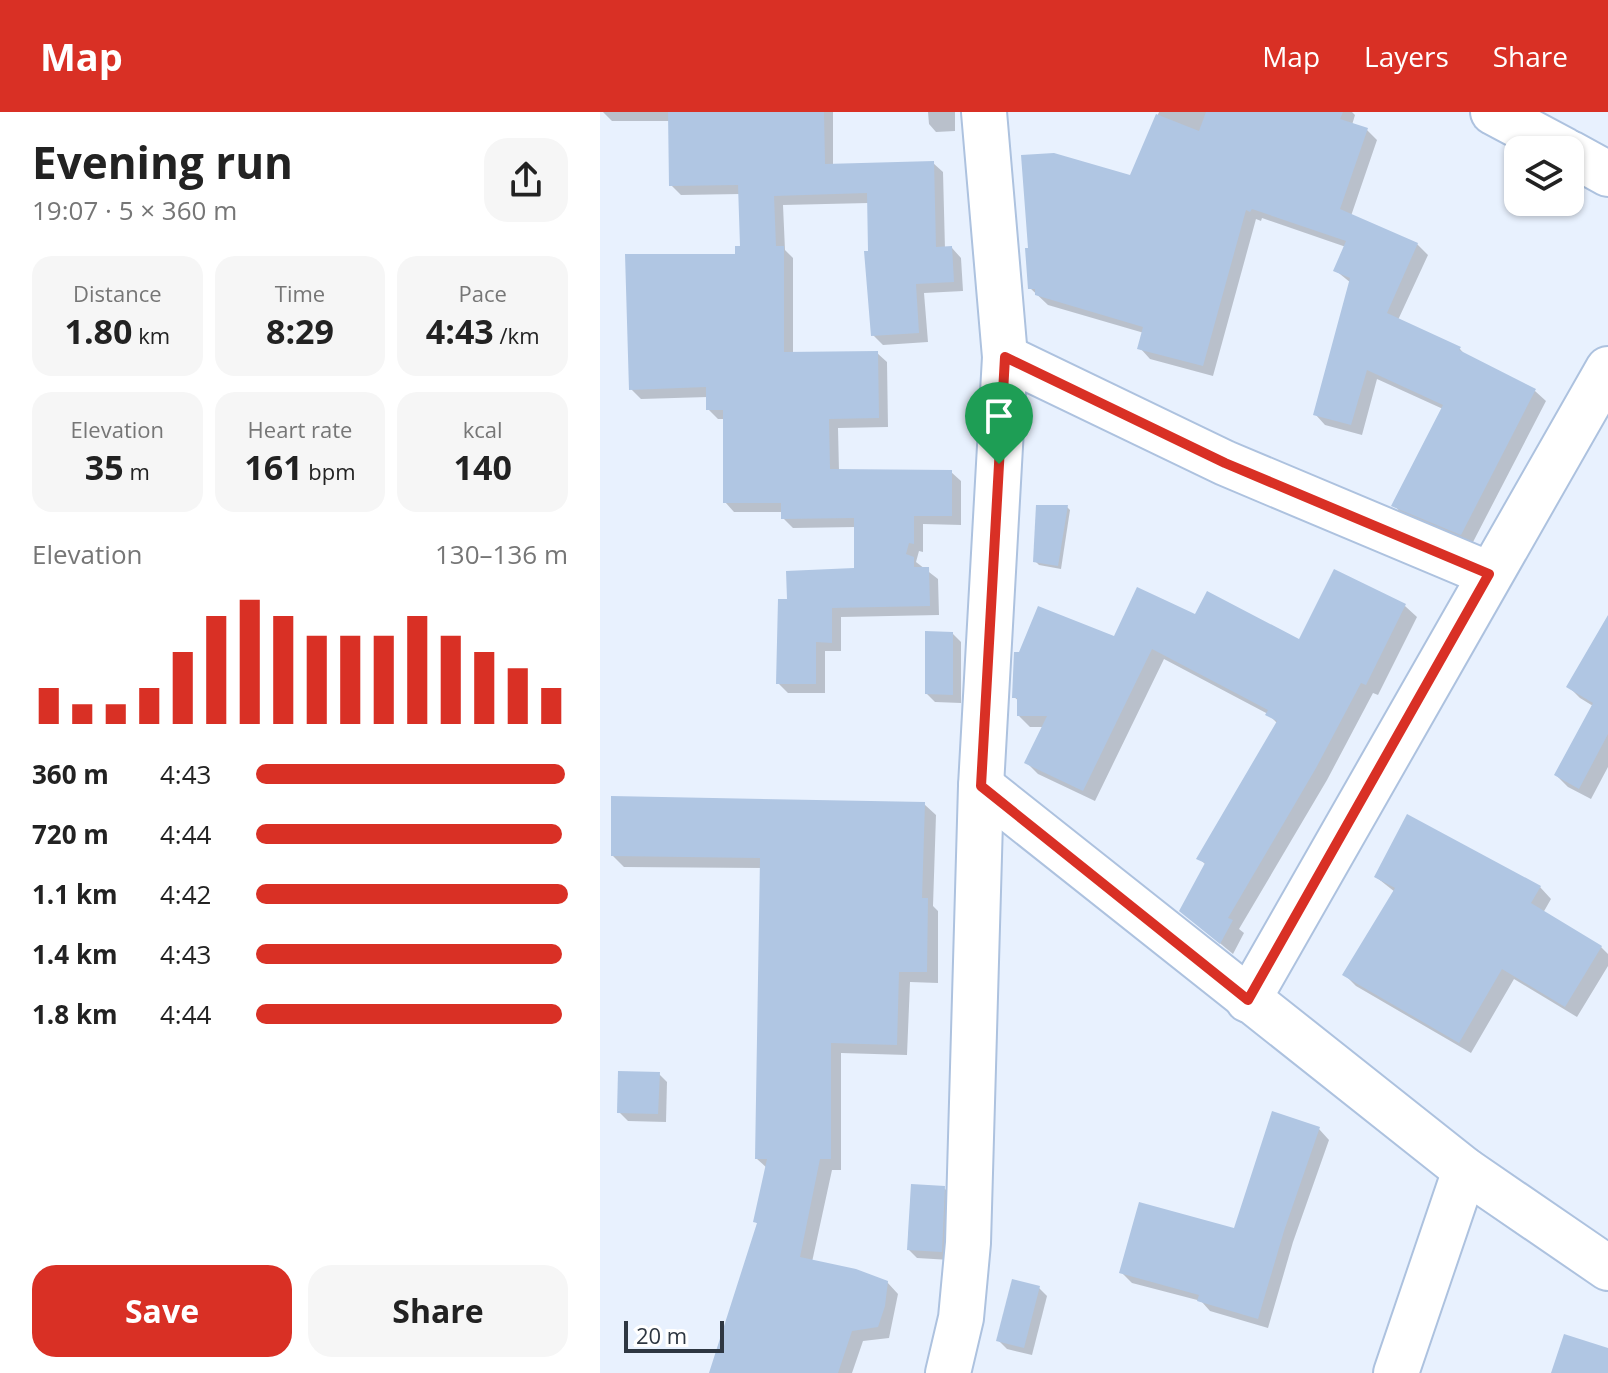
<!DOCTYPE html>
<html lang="en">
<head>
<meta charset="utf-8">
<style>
	:root { --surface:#fff; --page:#f6f6f6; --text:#222; --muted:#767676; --accent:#d93025 }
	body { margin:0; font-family:"Open Sans",sans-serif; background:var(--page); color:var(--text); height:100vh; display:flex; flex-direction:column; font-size:30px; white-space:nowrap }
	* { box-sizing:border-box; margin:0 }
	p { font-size:26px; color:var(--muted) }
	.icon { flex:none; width:44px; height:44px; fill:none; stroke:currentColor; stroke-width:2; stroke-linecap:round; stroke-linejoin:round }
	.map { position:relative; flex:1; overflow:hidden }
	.drawer { display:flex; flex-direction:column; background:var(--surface); width:600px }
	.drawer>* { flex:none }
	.controls { position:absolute; left:904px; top:24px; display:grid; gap:16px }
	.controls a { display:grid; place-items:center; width:80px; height:80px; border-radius:16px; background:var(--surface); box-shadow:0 2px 6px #0004; font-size:40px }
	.scale { position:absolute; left:24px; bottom:20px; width:100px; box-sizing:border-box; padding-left:8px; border:4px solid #2e3742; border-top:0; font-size:22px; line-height:28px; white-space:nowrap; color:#2e3742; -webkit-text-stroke:6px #fff; paint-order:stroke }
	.pin { position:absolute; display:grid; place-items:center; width:68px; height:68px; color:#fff; margin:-82px -34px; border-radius:50% 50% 50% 0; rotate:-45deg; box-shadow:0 0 8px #0007 }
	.pin .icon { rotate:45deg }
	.round { display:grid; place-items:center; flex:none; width:84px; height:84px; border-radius:24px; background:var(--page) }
	.headline { display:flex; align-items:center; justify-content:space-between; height:136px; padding:0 32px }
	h1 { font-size:44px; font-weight:700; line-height:60px }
	.metrics { display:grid; grid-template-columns:repeat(3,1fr); gap:12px; height:136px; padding:8px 32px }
	.metrics div { display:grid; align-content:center; border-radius:20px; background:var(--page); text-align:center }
	.metrics b { font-size:34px; font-weight:700 }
	.metrics small { font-size:22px; font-weight:400 }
	.metrics p { font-size:22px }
	.chart { height:224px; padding:16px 32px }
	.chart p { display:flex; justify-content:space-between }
	.chart svg { width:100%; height:144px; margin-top:8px; stroke:var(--accent); stroke-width:6 }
	.button { display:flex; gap:16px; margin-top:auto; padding:16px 32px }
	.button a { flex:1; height:92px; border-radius:24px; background:var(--accent); color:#fff; font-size:32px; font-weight:700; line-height:92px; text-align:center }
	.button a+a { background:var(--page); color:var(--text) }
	ul { padding:0 32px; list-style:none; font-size:26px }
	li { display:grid; grid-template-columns:128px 96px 1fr; align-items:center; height:60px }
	li i { height:20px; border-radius:10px; background:var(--accent) }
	header { display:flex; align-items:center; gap:48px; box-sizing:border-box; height:112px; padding:0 40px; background:var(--accent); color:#fff }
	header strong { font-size:38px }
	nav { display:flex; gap:44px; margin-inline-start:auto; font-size:28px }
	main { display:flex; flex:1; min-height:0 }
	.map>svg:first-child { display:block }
	.shadow { fill:#0003 }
	.building { fill:#b0c6e3 }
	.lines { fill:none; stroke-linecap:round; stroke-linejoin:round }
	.minor-casing { stroke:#adc2df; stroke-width:48 }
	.minor { stroke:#fff; stroke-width:44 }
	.route-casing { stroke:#fff; stroke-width:16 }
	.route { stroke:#d93025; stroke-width:10 }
</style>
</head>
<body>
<header>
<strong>Map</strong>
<nav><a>Map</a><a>Layers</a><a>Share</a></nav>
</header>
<main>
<section class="drawer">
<div class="headline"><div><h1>Evening run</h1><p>19:07 · 5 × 360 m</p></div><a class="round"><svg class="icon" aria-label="share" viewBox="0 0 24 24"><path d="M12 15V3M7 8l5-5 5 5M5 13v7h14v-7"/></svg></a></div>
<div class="metrics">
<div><p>Distance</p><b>1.80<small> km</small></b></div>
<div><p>Time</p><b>8:29</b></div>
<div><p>Pace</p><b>4:43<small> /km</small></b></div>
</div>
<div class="metrics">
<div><p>Elevation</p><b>35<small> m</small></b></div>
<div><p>Heart rate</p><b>161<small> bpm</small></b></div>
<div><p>kcal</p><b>140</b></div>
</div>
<div class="chart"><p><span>Elevation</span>130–136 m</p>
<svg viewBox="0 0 160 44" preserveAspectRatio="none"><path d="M5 44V33M15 44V38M25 44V38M35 44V33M45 44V22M55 44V11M65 44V6M75 44V11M85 44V17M95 44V17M105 44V17M115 44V11M125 44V17M135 44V22M145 44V27M155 44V33"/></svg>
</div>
<ul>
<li><b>360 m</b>4:43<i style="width:99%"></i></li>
<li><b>720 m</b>4:44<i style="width:98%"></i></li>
<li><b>1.1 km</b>4:42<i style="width:100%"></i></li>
<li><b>1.4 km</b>4:43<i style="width:98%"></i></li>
<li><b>1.8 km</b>4:44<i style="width:98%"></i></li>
</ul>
<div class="button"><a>Save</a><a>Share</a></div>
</section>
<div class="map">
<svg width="1008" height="1261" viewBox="0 0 1008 1261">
	<rect width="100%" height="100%" fill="#e8f1fe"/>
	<g class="shadow">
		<path d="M 3,0 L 233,0 L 233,53 L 333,51 L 343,60 L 345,137 L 352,136 L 361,146 L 363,179 L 324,181 L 328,230 L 283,233 L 273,223 L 269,91 L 183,93 L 185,138 L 193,146 L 193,242 L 277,241 L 287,250 L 288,315 L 238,316 L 239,359 L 351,360 L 361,369 L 361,413 L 323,412 L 323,440 L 319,439 L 316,450 L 338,467 L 339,503 L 241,505 L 241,539 L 225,539 L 225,581 L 188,581 L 178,571 L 189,489 L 256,458 L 256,415 L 193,416 L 183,406 L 183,400 L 134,400 L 125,390 L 125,307 L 118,307 L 108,297 L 108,285 L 41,287 L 31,277 L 143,136 L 141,82 L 81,83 L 71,73 L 70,9 L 12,9 Z"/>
		<path d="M 328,0 L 355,0 L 355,19 L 336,20 L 329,12 Z"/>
		<path d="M 559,0 L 752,0 L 755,3 L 752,13 L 767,18 L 777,28 L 751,104 L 817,132 L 828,143 L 798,208 L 860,237 L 867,245 L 935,279 L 946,289 L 872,432 L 804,404 L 794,393 L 843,297 L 777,267 L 762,323 L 725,313 L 715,302 L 751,171 L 735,158 L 746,135 L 662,106 L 661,109 L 656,107 L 613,264 L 550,247 L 540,236 L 544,221 L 448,193 L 430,176 L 430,138 L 531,66 Z"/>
		<path d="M 467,395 L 470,398 L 461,457 L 439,453 L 435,449 Z"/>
		<path d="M 805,494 L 817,505 L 778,583 L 773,581 L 727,668 L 639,817 L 644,821 L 633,842 L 581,799 L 606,753 L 599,746 L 678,612 L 668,602 L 564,547 L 495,689 L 438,662 L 427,651 L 444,615 L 430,615 L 419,604 L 419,589 L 414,585 L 515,526 L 596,504 L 700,530 Z"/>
		<path d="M 1008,519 L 1008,655 L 991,687 L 968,675 L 956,663 L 993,594 L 980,586 L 968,574 Z"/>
		<path d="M 353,522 L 361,530 L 361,591 L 335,590 L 327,582 Z"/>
		<path d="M 324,692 L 336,703 L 333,794 L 338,799 L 338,871 L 310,870 L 307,943 L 241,941 L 241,1058 L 232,1058 L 212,1150 L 287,1170 L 298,1182 L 289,1226 L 263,1229 L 252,1261 L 111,1261 L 159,1113 L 156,1110 L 167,1056 L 157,1047 L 162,756 L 24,755 L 13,744 Z"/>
		<path d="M 776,765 L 940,775 L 951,787 L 943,801 L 1001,835 L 1008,842 L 1008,854 L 977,905 L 914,867 L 871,941 L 756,874 L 745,863 L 795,780 Z"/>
		<path d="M 59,962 L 67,970 L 66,1010 L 28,1009 L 19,1000 Z"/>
		<path d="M 719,1017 L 729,1028 L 693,1130 L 668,1216 L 610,1199 L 601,1189 L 532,1171 L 521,1160 L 635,1118 Z"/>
		<path d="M 344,1076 L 352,1084 L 350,1148 L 317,1146 L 309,1138 Z"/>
		<path d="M 439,1176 L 447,1184 L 432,1243 L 407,1237 L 398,1228 Z"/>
	</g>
	<g class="building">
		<path d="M 68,0 L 224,0 L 225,52 L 334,49 L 336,135 L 352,134 L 354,170 L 316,172 L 319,221 L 271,224 L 264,139 L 268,139 L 267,81 L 174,84 L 176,134 L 184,134 L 184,240 L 278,239 L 279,306 L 229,307 L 230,357 L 352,358 L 352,404 L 314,404 L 314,432 L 309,431 L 306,442 L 314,445 L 314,455 L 329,455 L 330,494 L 232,496 L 232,531 L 216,530 L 216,572 L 176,572 L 178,487 L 187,487 L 186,459 L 254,456 L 254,406 L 181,407 L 181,391 L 123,391 L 123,298 L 106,298 L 106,275 L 29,278 L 25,142 L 135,142 L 135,134 L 140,134 L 138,73 L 69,74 Z"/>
		<path d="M 606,0 L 743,0 L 740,7 L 768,16 L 740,97 L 818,131 L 787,201 L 861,235 L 859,238 L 936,277 L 861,423 L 791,394 L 843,293 L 767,258 L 751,313 L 713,303 L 750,166 L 733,159 L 746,129 L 652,97 L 650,100 L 646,98 L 603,254 L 537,237 L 543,215 L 435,183 L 435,177 L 428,177 L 425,136 L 428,136 L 421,43 L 454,41 L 530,63 L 556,2 L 599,19 Z"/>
		<path d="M 436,393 L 468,393 L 458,454 L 433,450 Z"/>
		<path d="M 734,457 L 806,492 L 766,573 L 761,571 L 716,656 L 628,806 L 633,808 L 620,832 L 579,799 L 605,751 L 596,747 L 677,609 L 665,603 L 668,598 L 552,537 L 483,679 L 424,651 L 447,604 L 417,604 L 417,586 L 412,586 L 414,540 L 419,540 L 438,494 L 514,524 L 537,475 L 595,502 L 607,479 L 699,527 Z"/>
		<path d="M 1008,503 L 1008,622 L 979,677 L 954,663 L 993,591 L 966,575 Z"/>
		<path d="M 325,519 L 353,520 L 353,583 L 325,582 Z"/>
		<path d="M 11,684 L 325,690 L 322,786 L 328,786 L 327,860 L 299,860 L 297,933 L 231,931 L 231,1047 L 220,1047 L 200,1145 L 256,1157 L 288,1169 L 285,1194 L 278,1215 L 252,1219 L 238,1261 L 109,1261 L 157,1111 L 153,1110 L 167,1047 L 155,1047 L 160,746 L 11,744 Z"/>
		<path d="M 807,702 L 941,774 L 931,791 L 1002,834 L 965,895 L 902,857 L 859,931 L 742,863 L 795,776 L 774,765 Z"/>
		<path d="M 18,959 L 60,960 L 58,1002 L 17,1001 Z"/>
		<path d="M 672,999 L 720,1015 L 684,1119 L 658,1207 L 597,1189 L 599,1183 L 519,1161 L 539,1090 L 634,1116 Z"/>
		<path d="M 311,1072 L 345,1074 L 342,1140 L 307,1138 Z"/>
		<path d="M 412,1167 L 440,1174 L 424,1236 L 396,1229 Z"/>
		<path d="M 964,1222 L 1008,1236 L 1008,1261 L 951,1261 Z"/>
	</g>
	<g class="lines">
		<g class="minor-casing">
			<g id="minor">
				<path d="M 893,0 L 964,38"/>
				<path d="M 970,41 L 1008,62"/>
				<path d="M 405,245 L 625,351 L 889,462"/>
				<path d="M 381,674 L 865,1058 L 1008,1156"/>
				<path d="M 648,888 L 1008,257"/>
				<path d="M 348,1261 L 361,1206 L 368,1131 L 381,674 L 405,245 L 384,0"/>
				<path d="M 796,1261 L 865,1058"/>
			</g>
		</g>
		<use href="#minor" class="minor"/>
	</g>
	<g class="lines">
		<g class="route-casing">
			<path id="route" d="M 405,245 L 625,351 L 889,462 L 648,888 L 381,674 Z"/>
		</g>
		<use href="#route" class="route"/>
	</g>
</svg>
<div class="controls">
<a><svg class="icon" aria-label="layers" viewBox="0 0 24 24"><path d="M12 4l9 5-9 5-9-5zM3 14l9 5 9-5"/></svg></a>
</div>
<div class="scale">20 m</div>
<div class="pin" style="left:399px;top:352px;background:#1e9e55"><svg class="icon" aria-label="arrive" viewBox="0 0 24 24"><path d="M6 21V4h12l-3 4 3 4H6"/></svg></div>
</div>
</main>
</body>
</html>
